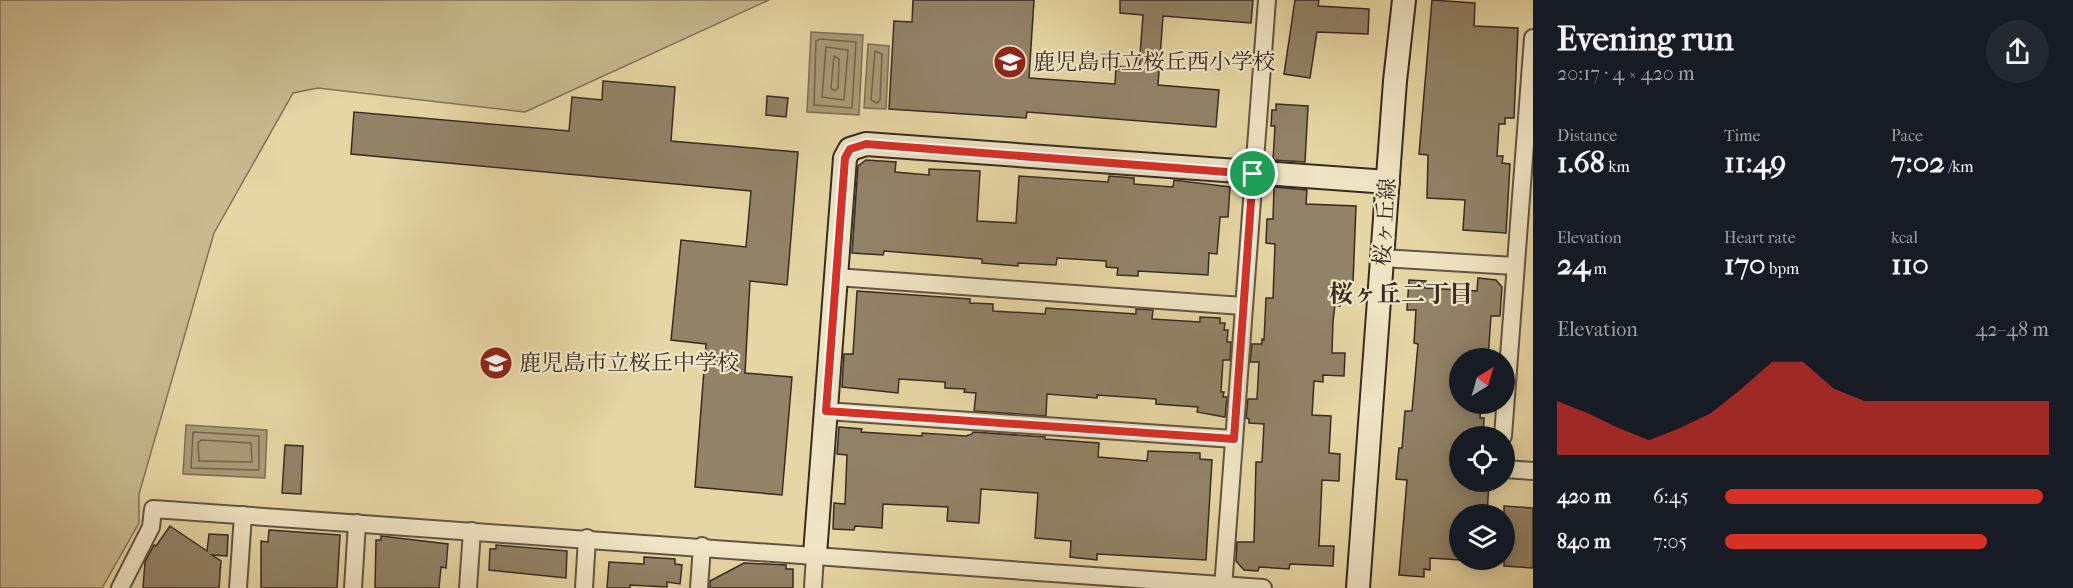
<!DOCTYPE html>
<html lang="en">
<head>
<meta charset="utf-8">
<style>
	:root { --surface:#171b24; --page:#242831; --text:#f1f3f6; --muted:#9ea1a6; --accent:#d93025 }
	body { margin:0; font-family:"IM FELL French Canon","Noto Serif JP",serif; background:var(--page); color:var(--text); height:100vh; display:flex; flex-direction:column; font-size:22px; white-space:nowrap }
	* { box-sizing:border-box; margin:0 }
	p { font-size:20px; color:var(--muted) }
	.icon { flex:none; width:33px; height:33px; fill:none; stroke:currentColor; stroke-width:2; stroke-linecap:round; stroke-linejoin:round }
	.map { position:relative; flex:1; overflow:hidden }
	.panel { display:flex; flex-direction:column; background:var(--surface); width:540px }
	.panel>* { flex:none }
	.needle { width:39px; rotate:37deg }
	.fabs { position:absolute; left:1449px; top:348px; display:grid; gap:12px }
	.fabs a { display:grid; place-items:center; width:66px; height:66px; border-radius:50%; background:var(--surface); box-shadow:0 3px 15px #0003; font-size:30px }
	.pin { position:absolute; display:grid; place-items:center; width:51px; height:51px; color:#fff; margin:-26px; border:3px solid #fff; border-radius:50%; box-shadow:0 2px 6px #0007 }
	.round { display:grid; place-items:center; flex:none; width:63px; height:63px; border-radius:32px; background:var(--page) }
	.head { display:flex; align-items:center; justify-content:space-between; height:102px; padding:0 24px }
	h1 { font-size:33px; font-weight:700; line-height:45px }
	.stats { display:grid; grid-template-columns:repeat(3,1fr); gap:9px; height:102px; padding:6px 24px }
	.stats div { display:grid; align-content:center }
	.stats b { font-size:30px; font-weight:700 }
	.stats small { font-size:16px; font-weight:400 }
	.stats p { font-size:16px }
	.chart { height:168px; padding:12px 24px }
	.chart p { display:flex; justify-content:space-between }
	.chart svg { width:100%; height:108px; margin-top:6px; fill:var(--accent); opacity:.7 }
	ul { padding:0 24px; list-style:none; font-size:20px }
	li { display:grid; grid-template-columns:96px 72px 1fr; align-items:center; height:45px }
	li i { height:15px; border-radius:8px; background:var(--accent) }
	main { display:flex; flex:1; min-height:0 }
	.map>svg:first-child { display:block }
	.green { fill:#c8b98e; stroke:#80725a; stroke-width:1.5 }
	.water { fill:#aa9c78; stroke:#7c6e57; stroke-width:1.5 }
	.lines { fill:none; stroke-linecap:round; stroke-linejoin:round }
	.shore { stroke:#70634e; stroke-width:1.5 }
	.building { fill:#928367; stroke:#372a25; stroke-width:1.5 }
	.street-casing { stroke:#635544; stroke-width:20 }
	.secondary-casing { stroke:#372a25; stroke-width:26 }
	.street { stroke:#efe4c3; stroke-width:16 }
	.secondary { stroke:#efe4c3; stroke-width:22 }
	.route-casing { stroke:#fff; stroke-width:12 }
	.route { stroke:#d93025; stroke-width:8 }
	.labels { text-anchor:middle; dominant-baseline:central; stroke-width:4.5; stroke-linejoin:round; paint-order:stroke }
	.poi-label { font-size:22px; fill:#372a25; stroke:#efe4c3; text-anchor:start }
	.street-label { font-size:22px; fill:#372a25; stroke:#efe4c3 }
	.neighbourhood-label { font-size:24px; font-weight:bold; fill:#372a25; stroke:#efe4c3 }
</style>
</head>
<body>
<main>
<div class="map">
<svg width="1533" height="588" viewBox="0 0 1533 588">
	<rect width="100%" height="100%" fill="#e6d6a3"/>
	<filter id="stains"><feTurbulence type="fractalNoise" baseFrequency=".00333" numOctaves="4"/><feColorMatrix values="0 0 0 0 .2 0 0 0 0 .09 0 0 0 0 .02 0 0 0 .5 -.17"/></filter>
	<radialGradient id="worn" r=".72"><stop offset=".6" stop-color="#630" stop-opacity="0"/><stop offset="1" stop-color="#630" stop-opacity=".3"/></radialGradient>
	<path class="green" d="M 0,0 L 769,0 L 525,112 L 318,88 L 293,93 L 214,233 L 139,494 L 139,523 L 102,588 L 0,588 Z"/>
	<g class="water">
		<path d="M 811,32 L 863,35 L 859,115 L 807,112 Z"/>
		<path d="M 868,44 L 889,46 L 886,109 L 864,108 Z"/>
		<path d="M 186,425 L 267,430 L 265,478 L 183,474 Z"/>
	</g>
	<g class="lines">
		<g class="shore">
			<path d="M 820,39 L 856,42 L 852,108 L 814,105 L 816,41 Z"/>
			<path d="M 826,47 L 848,50 L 844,100 L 822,97 Z"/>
			<path d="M 875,51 L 882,54 L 880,100 L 877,103 L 871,100 Z"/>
			<path d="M 834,56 L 839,59 L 838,88 L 835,91 L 831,88 Z"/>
			<path d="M 193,432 L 259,436 L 259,470 L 191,468 Z"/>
			<path d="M 201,440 L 251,443 L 252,462 L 199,461 L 198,443 Z"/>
		</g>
	</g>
	<g class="building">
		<path d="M 913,0 L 1034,0 L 1029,78 L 1115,84 L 1116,66 L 1139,68 L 1143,15 L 1120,13 L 1120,0 L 1253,0 L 1251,23 L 1163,16 L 1158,85 L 1219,90 L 1216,127 L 1027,112 L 1026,118 L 889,109 L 894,21 L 912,22 Z"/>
		<path d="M 1295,0 L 1319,0 L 1318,6 L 1369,9 L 1368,34 L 1317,32 L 1310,78 L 1284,74 Z"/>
		<path d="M 1432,0 L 1475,3 L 1474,26 L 1518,28 L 1514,118 L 1505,118 L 1505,124 L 1499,124 L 1497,156 L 1503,156 L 1502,163 L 1510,164 L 1506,233 L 1463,230 L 1465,200 L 1427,198 L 1428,155 L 1419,154 Z"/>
		<path d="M 603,81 L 675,87 L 671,141 L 798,152 L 787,285 L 750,281 L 745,373 L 792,377 L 782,495 L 695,487 L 706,344 L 671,340 L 681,240 L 746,247 L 751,191 L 351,154 L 354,112 L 569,131 L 572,97 L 602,100 Z"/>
		<path d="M 767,96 L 788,98 L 786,117 L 766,115 Z"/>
		<path d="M 1276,104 L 1308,106 L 1305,162 L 1273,160 L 1275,126 L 1271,126 L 1272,110 L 1276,110 Z"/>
		<path d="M 866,160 L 896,162 L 895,172 L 929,175 L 929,169 L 980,171 L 977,221 L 1016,223 L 1019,176 L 1108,182 L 1109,176 L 1134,178 L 1134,184 L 1173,187 L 1174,180 L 1230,187 L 1228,217 L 1220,217 L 1217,254 L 1209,253 L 1208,275 L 1138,271 L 1138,276 L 1117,275 L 1118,268 L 1106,267 L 1106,261 L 1057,258 L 1056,265 L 1018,263 L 1018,266 L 982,263 L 982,259 L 946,256 L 884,251 L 883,255 L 852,253 L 858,166 Z"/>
		<path d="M 1274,187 L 1307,190 L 1306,204 L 1356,206 L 1353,283 L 1342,285 L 1340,306 L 1335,305 L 1333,321 L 1332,353 L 1345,353 L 1344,376 L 1323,375 L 1323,382 L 1314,381 L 1312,415 L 1331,416 L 1329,453 L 1340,454 L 1339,481 L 1322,480 L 1319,546 L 1334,546 L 1333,566 L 1290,564 L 1289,569 L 1259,567 L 1258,571 L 1244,570 L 1236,561 L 1237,542 L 1254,542 L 1256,462 L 1262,462 L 1264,424 L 1249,423 L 1249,419 L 1246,418 L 1248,399 L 1257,399 L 1259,362 L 1250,362 L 1252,344 L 1262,344 L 1262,339 L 1264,340 L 1266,298 L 1273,298 L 1275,244 L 1266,243 L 1267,219 L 1273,219 Z"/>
		<path d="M 1478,278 L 1496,280 L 1502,287 L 1500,316 L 1491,316 L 1488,358 L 1460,358 L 1460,404 L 1481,404 L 1480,418 L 1484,418 L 1483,436 L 1460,436 L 1460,482 L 1489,482 L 1487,514 L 1460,514 L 1460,560 L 1430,558 L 1430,570 L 1424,569 L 1424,577 L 1399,575 L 1407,480 L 1396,479 L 1399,448 L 1402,448 L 1405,411 L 1412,411 L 1418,344 L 1414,343 L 1416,310 L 1407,310 L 1409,280 L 1426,281 L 1425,288 L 1477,291 Z"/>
		<path d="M 857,291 L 970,299 L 970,303 L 993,304 L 993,311 L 1045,314 L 1046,308 L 1136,314 L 1136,309 L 1153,310 L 1152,319 L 1200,322 L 1200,317 L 1220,318 L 1220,323 L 1225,323 L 1224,330 L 1228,330 L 1227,342 L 1231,342 L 1230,360 L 1223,360 L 1221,392 L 1224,392 L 1223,397 L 1227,397 L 1225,417 L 1197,412 L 1198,407 L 1156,404 L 1156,399 L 1097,395 L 1097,398 L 1047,394 L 1046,416 L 974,411 L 976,393 L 964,392 L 965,389 L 945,388 L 945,382 L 899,379 L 898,393 L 842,387 L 844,354 L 853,354 Z"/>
		<path d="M 839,427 L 862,429 L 861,432 L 922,436 L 922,433 L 966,436 L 972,434 L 973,432 L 1045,437 L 1045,439 L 1099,443 L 1098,457 L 1147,461 L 1148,451 L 1200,453 L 1200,459 L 1212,460 L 1206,560 L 1097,554 L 1097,560 L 1070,557 L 1071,541 L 1035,538 L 1038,493 L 981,489 L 979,523 L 947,521 L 948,507 L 883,504 L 882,528 L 855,526 L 854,530 L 833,529 L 834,503 L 845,504 L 847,455 L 837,454 Z"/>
		<path d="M 285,445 L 303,446 L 301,494 L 282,493 Z"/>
		<path d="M 1504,506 L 1533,508 L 1533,568 L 1504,566 Z"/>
		<path d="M 170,526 L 207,551 L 209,534 L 228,535 L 227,556 L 212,555 L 221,561 L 219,588 L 143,588 L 145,562 L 154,545 L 156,546 Z"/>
		<path d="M 269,530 L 340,535 L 337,588 L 261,588 L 261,541 L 268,542 Z"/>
		<path d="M 381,536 L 448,544 L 446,568 L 441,567 L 439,588 L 375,588 L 376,540 L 381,540 Z"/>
		<path d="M 496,545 L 567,551 L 566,578 L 489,570 L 490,549 L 496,549 Z"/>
		<path d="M 644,557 L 675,559 L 675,564 L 682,565 L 680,584 L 667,582 L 667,587 L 630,585 L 630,588 L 607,588 L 609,562 L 644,564 Z"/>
		<path d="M 744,563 L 786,565 L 786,569 L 793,569 L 793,588 L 710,588 L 710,581 Z"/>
	</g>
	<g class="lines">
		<g class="street-casing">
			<g id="street">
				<path d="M 1382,258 L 1515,266"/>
				<path d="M 836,277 L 1243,306"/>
				<path d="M 826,411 L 1234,439"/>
				<path d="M 1503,436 L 1533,38"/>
				<path d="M 1504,469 L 1533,471"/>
				<path d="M 120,588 L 151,527 L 153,509 L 1263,588"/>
				<path d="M 238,588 L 243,515"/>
				<path d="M 353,588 L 357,523"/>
				<path d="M 468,588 L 472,531"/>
				<path d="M 584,588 L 587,538"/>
				<path d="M 699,588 L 702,546"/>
				<path d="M 813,588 L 815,554"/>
				<path d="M 1223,588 L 1267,0"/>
			</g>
		</g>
		<g class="secondary-casing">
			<g id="secondary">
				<path d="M 815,554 L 845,158 L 850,149 L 866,144 L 1388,182"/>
				<path d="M 1358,588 L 1395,81 L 1404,0"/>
			</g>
		</g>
		<use href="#street" class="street"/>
		<use href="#secondary" class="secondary"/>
	</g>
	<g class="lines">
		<g class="route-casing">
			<path id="route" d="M 866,144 L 1253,174 L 1234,439 L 826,411 L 845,158 L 850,149 Z"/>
		</g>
		<use href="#route" class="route"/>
	</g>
	<defs>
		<g id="school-disc" transform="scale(1.725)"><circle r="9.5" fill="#8f2418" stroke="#efe4c3"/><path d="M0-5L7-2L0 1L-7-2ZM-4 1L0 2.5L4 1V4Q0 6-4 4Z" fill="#fff"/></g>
	</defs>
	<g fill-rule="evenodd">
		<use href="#school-disc" x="1010" y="62"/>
		<use href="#school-disc" x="496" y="363"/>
	</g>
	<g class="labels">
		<g class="poi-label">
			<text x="1033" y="62">鹿児島市立桜丘西小学校</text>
			<text x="519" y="363">鹿児島市立桜丘中学校</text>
		</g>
		<g class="street-label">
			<text transform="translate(1385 222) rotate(-86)">桜ヶ丘線</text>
		</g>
		<g class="neighbourhood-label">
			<text x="1401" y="294">桜ヶ丘二丁目</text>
		</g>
	</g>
	<rect width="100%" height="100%" filter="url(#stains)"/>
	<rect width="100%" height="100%" fill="url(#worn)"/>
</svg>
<div class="fabs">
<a><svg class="needle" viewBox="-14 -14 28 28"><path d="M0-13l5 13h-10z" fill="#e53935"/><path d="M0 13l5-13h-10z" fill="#9ea1a6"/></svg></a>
<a><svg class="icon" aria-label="locate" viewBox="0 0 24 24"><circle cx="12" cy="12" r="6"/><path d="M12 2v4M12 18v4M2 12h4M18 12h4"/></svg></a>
<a><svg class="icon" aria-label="layers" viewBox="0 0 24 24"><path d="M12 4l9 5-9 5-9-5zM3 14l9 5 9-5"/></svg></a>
</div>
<div class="pin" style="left:1253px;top:174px;background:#1e9e55"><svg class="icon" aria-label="arrive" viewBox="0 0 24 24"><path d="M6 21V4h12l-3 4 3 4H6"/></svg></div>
</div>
<section class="panel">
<div class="head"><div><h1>Evening run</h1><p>20:17 · 4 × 420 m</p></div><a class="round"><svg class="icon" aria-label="share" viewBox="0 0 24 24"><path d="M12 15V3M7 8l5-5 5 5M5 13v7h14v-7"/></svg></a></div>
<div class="stats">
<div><p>Distance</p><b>1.68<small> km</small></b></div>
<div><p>Time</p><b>11:49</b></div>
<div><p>Pace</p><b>7:02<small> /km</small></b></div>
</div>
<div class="stats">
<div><p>Elevation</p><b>24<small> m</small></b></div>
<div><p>Heart rate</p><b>170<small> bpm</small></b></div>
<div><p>kcal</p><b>110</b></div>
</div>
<div class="chart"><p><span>Elevation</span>42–48 m</p>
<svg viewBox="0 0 160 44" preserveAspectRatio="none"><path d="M0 44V22L10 27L20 33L30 38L40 33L50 27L60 17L70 6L80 6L90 17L100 22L110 22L120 22L130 22L140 22L150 22L160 22V44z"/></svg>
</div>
<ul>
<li><b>420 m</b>6:45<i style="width:98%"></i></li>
<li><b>840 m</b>7:05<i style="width:81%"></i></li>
</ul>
</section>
</main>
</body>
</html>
